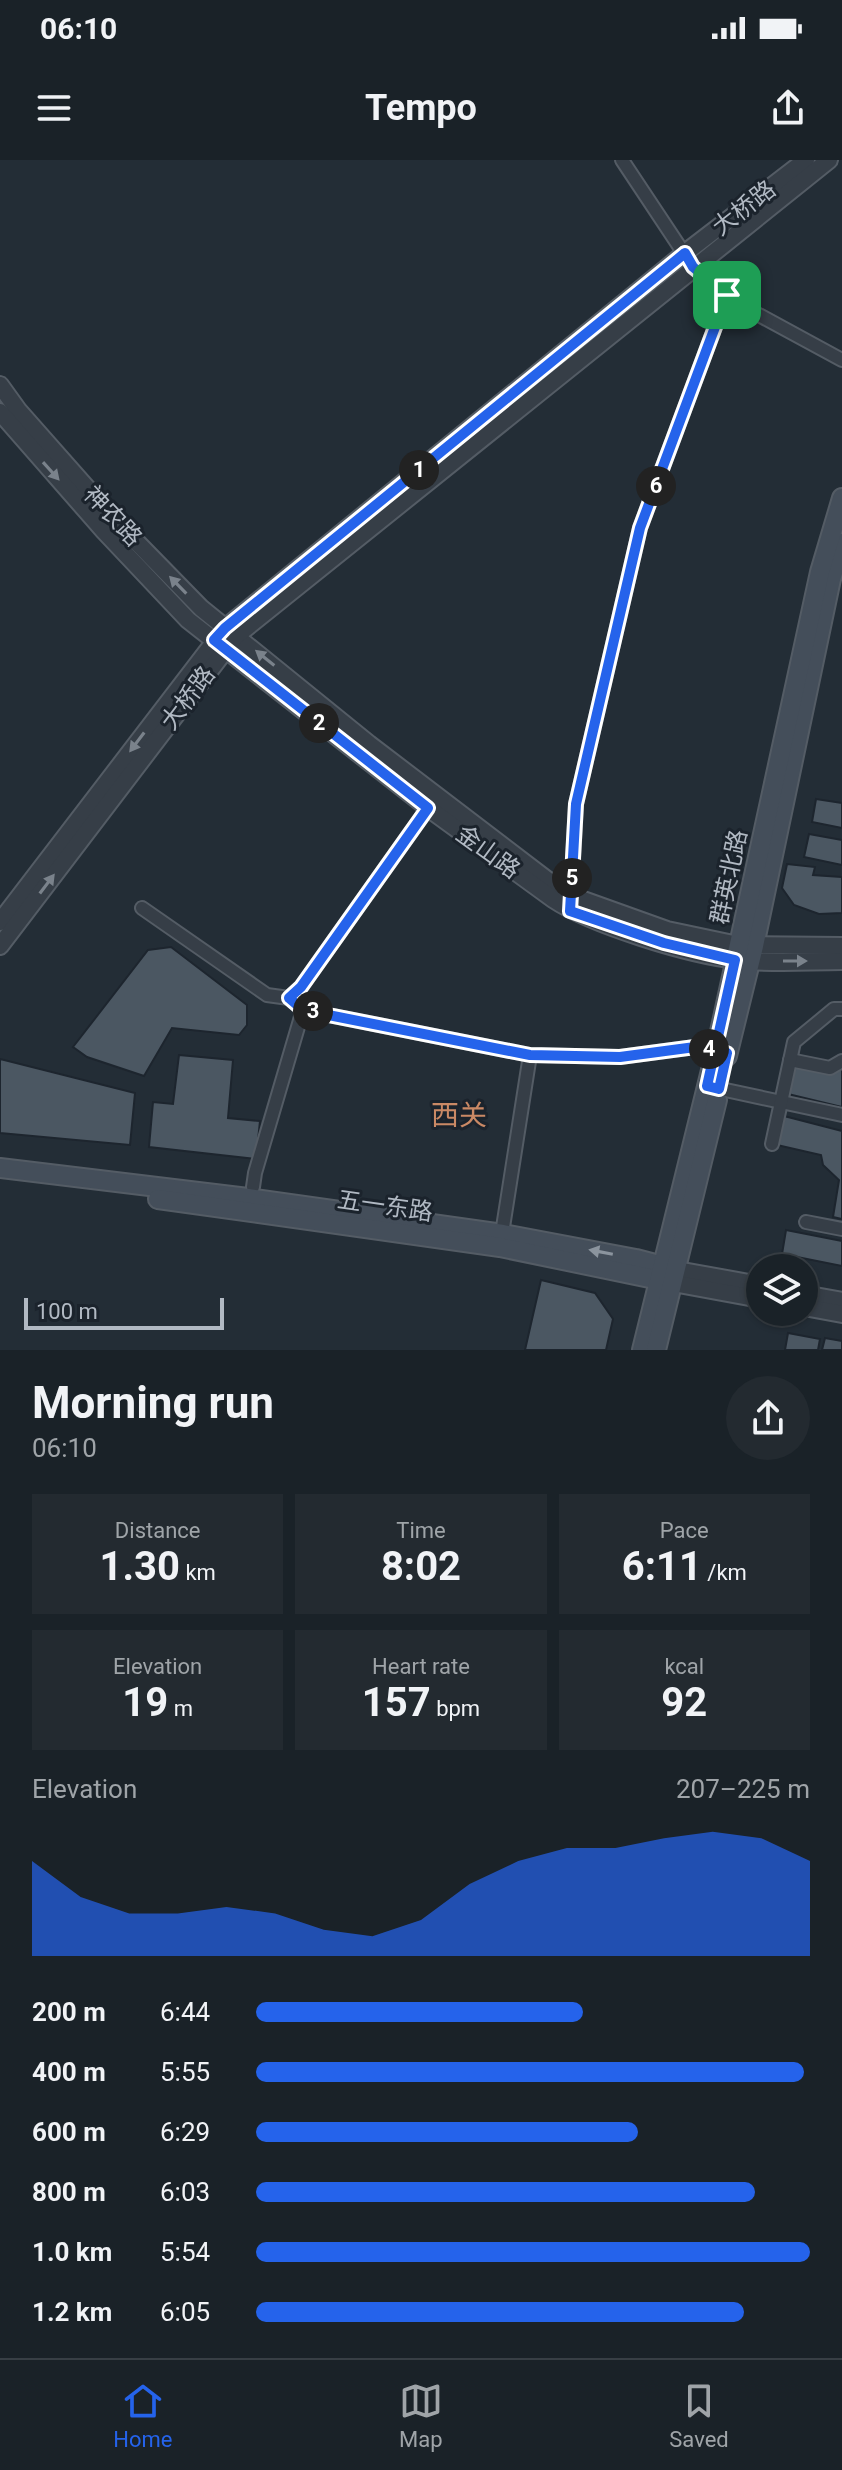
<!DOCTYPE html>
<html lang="en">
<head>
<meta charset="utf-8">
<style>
	:root { --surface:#1a2228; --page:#232a30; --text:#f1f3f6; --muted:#9fa4a8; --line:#383f45; --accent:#2563eb }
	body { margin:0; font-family:Roboto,"Noto Sans SC",sans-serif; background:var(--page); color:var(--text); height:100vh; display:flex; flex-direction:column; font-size:30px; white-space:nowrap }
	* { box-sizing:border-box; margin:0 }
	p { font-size:26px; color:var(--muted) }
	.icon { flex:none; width:44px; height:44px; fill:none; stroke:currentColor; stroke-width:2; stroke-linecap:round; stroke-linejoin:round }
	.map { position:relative; height:1190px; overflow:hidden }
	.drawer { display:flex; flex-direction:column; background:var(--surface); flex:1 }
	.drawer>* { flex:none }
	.controls { position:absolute; left:746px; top:1094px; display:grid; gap:16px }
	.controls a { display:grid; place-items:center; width:72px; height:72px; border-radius:50%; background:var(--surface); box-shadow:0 2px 6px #0004,0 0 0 2px var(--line); font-size:40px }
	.scale { position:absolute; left:24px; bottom:20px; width:200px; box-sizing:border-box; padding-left:8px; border:4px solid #b1b9c3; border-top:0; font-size:22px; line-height:28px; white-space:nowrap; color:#b1b9c3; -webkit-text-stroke:6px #1b232c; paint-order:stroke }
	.pin { position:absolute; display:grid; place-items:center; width:68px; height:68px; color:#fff; margin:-34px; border-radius:16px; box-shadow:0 4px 12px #0006 }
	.km { position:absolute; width:40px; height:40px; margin:-20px; border-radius:50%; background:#222; color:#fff; font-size:22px; line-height:40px; text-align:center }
	.round { display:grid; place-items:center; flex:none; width:84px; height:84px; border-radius:42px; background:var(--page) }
	.overview { display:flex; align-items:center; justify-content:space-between; height:136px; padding:0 32px }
	h1 { font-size:44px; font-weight:700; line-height:60px }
	.stats { display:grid; grid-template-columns:repeat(3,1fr); gap:12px; height:136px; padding:8px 32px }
	.stats div { display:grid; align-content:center; border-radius:0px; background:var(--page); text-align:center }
	.stats b { font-size:40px; font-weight:700 }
	.stats small { font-size:22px; font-weight:400 }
	.stats p { font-size:22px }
	.chart { height:224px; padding:16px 32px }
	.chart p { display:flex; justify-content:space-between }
	.chart svg { width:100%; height:144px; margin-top:8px; fill:var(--accent); opacity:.7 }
	ul { padding:0 32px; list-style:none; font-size:26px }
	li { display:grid; grid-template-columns:128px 96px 1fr; align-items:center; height:60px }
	li i { height:20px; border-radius:10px; background:var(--accent) }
	.status { display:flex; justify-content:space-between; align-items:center; height:56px; padding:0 40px; background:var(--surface); direction:ltr }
	.status svg { height:22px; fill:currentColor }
	header { display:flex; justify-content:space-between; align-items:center; height:104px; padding:0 32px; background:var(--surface); font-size:36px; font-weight:700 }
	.tabs { display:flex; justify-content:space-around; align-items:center; height:112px; border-top:2px solid var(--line); background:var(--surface); font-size:22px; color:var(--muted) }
	.tabs a { display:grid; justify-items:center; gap:4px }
	.tabs .selected { color:var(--accent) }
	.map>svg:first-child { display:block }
	.building { fill:#4b5762; stroke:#1d252e; stroke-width:2 }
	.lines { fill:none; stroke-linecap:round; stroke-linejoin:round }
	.minor-casing { stroke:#545c65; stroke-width:16 }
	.tertiary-casing { stroke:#545c65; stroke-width:20 }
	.secondary-casing { stroke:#545c65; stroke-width:22 }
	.minor { stroke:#363e47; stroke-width:12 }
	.tertiary { stroke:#363e47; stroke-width:16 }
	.secondary { stroke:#444e5a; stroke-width:18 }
	.oneway { fill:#7a828b }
	.oneway2 { fill:#8b949e }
	.route-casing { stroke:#fff; stroke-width:16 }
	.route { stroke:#2563eb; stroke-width:10 }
	.labels { text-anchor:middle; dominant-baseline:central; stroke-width:6; stroke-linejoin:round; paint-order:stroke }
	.street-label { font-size:24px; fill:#b1b9c3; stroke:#1b232c }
	.quarter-label { font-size:28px; fill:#ca8965; stroke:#1b232c }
</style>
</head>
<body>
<div class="status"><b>06:10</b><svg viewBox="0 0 49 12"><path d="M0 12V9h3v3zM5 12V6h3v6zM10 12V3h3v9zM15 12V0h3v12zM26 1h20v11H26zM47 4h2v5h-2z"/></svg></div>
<header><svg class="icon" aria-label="menu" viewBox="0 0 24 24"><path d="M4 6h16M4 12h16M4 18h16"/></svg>Tempo<svg class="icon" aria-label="share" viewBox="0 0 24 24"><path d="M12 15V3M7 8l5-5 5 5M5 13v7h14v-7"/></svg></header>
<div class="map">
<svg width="842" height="1190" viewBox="0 0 842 1190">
	<rect width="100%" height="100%" fill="#232d36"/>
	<g class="building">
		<path d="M 816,639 L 842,643 L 842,668 L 812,662 Z"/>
		<path d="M 809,674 L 842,680 L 842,705 L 804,697 Z"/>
		<path d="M 787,704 L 815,707 L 813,715 L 842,717 L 842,753 L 819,754 L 794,745 L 782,728 Z"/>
		<path d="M 171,787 L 247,845 L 247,865 L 239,875 L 172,868 L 144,916 L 87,897 L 73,887 L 148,790 Z"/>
		<path d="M 179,895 L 233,900 L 228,958 L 260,961 L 256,999 L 149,987 L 153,942 L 173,944 Z"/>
		<path d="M 0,899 L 135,933 L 130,985 L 0,973 Z"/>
		<path d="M 795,905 L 842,906 L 842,947 L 788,934 Z"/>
		<path d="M 784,956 L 842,971 L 842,1059 L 833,1057 L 839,1020 L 823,1005 L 821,995 L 777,985 Z"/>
		<path d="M 786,1070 L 842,1081 L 842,1106 L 782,1094 Z"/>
		<path d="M 541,1120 L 595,1133 L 613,1159 L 606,1190 L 525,1190 Z"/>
		<path d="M 788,1173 L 820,1179 L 818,1190 L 785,1190 Z"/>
		<path d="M 825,1178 L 842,1181 L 842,1190 L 822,1190 Z"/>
	</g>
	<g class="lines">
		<g class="minor-casing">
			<g id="minor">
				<path d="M 622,0 L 693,107 L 733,141 L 842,200"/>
				<path d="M 571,741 L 576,644 L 640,368 L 727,135"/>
				<path d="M 142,748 L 267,835 L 289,838 L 303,850 L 530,895 L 620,897 L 695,887 L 720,891"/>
				<path d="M 289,838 L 301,827 L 428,648"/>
				<path d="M 790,900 L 830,908 L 842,901"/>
				<path d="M 707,926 L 842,955"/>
				<path d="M 772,984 L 794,882 L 834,849 L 842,849"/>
				<path d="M 253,1027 L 255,1013 L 303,850"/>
				<path d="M 806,1062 L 842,1069"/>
				<path d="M 501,1080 L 530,895"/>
			</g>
		</g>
		<g class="tertiary-casing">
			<g id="tertiary">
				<path d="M 0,225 L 18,250 L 116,361 L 201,448 L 369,584 L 559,729 L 572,736 L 667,770 L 738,785 L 842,786"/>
				<path d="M 0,252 L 104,371 L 188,460 L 428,648 L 553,739 C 592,765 690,795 738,800 C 772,804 808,801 842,801"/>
				<path d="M 0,762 L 225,468 L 685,93 L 806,0"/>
				<path d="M 0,786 L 236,476 L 829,0"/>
				<path d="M 677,1110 L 760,1125"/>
				<path d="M 673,1123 L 760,1139"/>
				<path d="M 804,1134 L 842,1141"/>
				<path d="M 804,1147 L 842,1154"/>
			</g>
		</g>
		<g class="secondary-casing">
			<g id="secondary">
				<path d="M 727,896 L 754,786 L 831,419 L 842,383"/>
				<path d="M 0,1008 L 248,1038 L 503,1074 L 636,1099 L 674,1109"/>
				<path d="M 158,1039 L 500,1087 L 669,1122"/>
				<path d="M 642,1190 L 716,890 L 820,412 L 842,338"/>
				<path d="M 656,1190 L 717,940"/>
			</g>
		</g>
		<use href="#minor" class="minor"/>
		<use href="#tertiary" class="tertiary"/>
		<use href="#secondary" class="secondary"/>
	</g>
	<defs><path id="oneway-solid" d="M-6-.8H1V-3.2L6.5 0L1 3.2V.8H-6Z" transform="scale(2)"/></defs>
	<g class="oneway">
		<use href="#oneway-solid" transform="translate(51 311) rotate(48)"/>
		<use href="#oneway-solid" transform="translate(178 425) rotate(-134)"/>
		<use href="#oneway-solid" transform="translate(265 498) rotate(-141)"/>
		<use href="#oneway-solid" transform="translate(137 582) rotate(127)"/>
		<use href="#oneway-solid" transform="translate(47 724) rotate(-53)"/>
		<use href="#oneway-solid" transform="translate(795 801)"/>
	</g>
	<use class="oneway2" href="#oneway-solid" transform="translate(601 1092) rotate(-169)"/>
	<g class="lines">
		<g class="route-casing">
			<path id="route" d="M 727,135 L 693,107 L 685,93 L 225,468 L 214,480 L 428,648 L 301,827 L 289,838 L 303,850 L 530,895 L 620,897 L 695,887 L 727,893 L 719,929 L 707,926 L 735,800 L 664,783 L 570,751 L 576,644 L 640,368 L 727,135"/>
		</g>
		<use href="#route" class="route"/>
	</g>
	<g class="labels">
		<g class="street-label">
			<text transform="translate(744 48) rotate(-38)">大桥路</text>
			<text transform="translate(113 356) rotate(47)">神农路</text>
			<text transform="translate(188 538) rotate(-53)">大桥路</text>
			<text transform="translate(488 692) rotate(36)">金山路</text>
			<text transform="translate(729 717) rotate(-78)">群英北路</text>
			<text transform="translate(385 1046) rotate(8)">五一东路</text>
		</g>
		<g class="quarter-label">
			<text x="459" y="955">西关</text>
		</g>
	</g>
</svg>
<div class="controls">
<a><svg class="icon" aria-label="layers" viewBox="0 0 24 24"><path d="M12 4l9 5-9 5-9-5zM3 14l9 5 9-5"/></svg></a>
</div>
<div class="scale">100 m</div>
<div class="pin" style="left:727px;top:135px;background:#1e9e55"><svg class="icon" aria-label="arrive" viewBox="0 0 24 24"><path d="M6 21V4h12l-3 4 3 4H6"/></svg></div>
<b class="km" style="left:419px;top:310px">1</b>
<b class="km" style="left:319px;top:563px">2</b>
<b class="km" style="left:313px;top:851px">3</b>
<b class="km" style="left:709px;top:889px">4</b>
<b class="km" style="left:572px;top:718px">5</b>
<b class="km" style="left:656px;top:326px">6</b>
</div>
<section class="drawer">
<div class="overview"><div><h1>Morning run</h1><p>06:10</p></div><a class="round"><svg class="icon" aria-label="share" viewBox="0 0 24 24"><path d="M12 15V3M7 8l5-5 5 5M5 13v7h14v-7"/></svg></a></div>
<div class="stats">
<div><p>Distance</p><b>1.30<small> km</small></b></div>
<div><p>Time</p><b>8:02</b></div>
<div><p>Pace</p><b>6:11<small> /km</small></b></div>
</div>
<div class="stats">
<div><p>Elevation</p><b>19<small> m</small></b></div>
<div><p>Heart rate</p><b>157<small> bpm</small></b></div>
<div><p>kcal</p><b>92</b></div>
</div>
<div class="chart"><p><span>Elevation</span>207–225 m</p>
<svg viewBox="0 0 160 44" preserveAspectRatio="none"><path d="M0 44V15L10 26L20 31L30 31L40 29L50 31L60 36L70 38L80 33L90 22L100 15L110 11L120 11L130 8L140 6L150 8L160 15V44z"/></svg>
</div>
<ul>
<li><b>200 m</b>6:44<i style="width:59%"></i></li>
<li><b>400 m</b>5:55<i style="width:99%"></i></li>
<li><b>600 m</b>6:29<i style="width:69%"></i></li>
<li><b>800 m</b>6:03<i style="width:90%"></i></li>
<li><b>1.0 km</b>5:54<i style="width:100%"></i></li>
<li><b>1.2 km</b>6:05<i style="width:88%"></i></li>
</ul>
</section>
<nav class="tabs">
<a class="selected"><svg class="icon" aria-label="home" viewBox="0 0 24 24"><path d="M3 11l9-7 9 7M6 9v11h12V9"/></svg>Home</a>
<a><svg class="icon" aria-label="map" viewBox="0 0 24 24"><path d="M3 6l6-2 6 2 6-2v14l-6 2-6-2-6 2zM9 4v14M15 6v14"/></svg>Map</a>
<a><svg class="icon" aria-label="saved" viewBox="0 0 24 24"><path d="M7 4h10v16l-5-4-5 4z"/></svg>Saved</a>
</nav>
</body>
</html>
